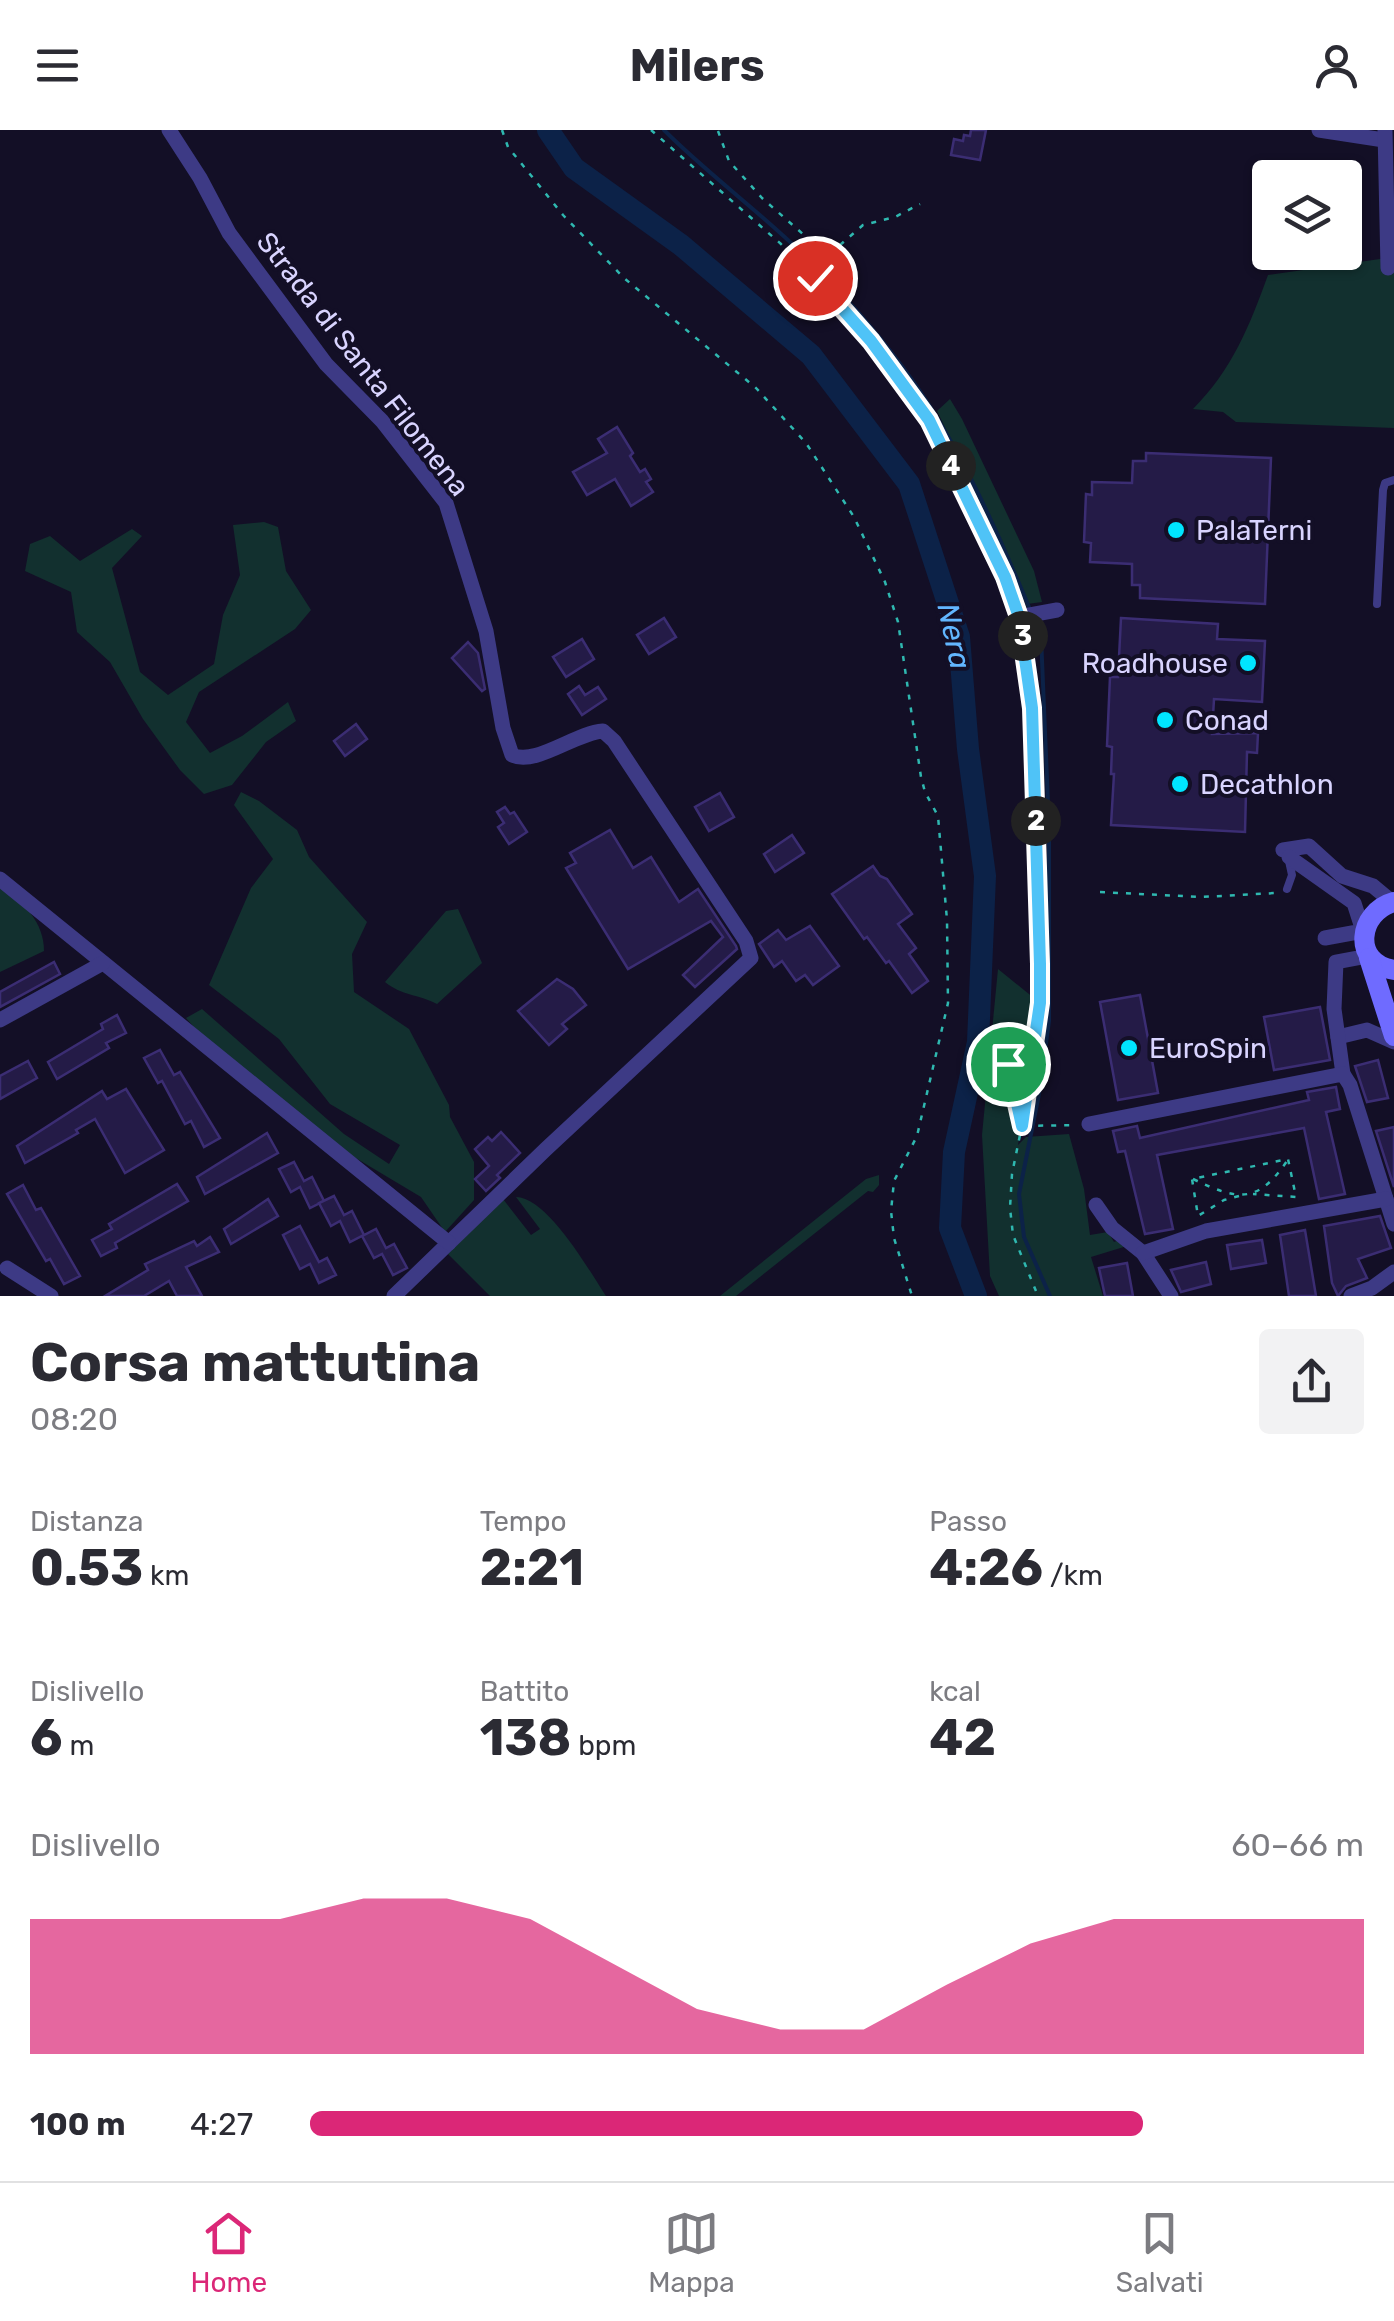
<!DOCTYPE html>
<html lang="it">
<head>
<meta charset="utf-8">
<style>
	:root { --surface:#fff; --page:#f2f2f3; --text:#2b2b33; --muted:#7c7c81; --line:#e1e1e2; --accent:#db2777 }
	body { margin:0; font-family:Rubik,sans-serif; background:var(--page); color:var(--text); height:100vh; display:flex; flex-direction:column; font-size:38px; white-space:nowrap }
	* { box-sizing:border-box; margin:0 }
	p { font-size:32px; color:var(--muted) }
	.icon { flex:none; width:55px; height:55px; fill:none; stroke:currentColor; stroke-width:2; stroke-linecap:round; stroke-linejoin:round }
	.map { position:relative; height:1166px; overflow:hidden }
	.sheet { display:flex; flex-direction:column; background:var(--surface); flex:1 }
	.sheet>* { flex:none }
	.tools { position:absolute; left:1252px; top:30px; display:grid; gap:20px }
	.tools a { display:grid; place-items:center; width:110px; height:110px; border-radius:10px; background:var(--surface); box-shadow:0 2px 8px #0004; font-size:50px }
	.pin { position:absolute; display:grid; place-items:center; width:85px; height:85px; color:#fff; margin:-42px; border:5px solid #fff; border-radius:50%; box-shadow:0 2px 10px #0007 }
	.km { position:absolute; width:50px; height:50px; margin:-25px; border-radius:50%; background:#222; color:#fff; font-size:28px; line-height:50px; text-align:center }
	.round { display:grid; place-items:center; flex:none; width:105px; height:105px; border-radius:10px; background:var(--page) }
	.head { display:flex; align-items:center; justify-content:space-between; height:170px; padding:0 30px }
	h1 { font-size:55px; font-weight:700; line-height:75px }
	.figures { display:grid; grid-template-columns:repeat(3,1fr); gap:15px; height:170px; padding:10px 30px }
	.figures div { display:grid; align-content:center }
	.figures b { font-size:50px; font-weight:700 }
	.figures small { font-size:28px; font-weight:400 }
	.figures p { font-size:28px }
	.chart { height:280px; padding:20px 30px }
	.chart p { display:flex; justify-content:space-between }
	.chart svg { width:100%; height:180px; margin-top:10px; fill:var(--accent); opacity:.7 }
	ul { padding:0 30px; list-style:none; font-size:32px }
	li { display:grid; grid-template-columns:160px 120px 1fr; align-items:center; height:75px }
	li i { height:25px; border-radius:12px; background:var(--accent) }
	header { display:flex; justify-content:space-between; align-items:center; height:130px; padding:0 30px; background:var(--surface); font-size:45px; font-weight:700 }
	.menu { display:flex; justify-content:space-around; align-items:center; height:140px; border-top:2px solid var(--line); background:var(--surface); font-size:28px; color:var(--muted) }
	.menu a { display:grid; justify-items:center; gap:5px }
	.menu .active { color:var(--accent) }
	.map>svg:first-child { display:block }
	.green { fill:#12302f }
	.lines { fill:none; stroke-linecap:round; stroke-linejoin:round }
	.stream { stroke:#0c2248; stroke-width:4 }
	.river { stroke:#0c2248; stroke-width:22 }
	.building { fill:#241b47; stroke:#3b2d73; stroke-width:2.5 }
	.path { stroke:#2fb8b0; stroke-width:2.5; stroke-dasharray:5 8; stroke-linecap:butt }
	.service { stroke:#3d3a85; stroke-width:8 }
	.minor { stroke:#3d3a85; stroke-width:15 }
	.secondary { stroke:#6f6bff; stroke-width:20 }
	.route-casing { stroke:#fff; stroke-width:20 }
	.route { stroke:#4fc3f7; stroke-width:12 }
	.poi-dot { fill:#00e5ff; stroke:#130f26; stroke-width:4 }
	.labels { text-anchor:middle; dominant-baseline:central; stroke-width:8; stroke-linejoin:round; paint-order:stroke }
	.street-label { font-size:28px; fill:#d9d4ff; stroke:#130f26 }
	.poi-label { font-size:28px; fill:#d9d4ff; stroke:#130f26; text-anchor:start }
	.water-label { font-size:30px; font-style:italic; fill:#62b6ff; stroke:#130f26 }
</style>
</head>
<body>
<header><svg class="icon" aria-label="menu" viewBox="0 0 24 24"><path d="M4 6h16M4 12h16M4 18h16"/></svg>Milers<svg class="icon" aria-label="person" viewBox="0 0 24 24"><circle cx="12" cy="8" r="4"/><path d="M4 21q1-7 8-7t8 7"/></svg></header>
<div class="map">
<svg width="1394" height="1166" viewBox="0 0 1394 1166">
	<rect width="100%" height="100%" fill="#130f26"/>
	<g class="green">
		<path d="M 1394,127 L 1394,298 L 1236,292 L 1223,282 L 1193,279 C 1232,240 1250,195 1268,145 Z"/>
		<path d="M 950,269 L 962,289 L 1034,441 L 1042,472 L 1027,474 L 995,400 L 937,281 Z"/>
		<path d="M 264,392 L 278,397 L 286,441 L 311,480 L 295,499 L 199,562 L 186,592 L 210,623 L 242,606 L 288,572 L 296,591 L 266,612 L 232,655 L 204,664 L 180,640 L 143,589 L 110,532 L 77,502 L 71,462 L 25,441 L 30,414 L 50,406 L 80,431 L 132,399 L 142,406 L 112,438 L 140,542 L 168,565 L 214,534 L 223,485 L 240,445 L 233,395 Z"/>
		<path d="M 241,662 L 259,671 L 297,700 L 309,727 L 367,792 L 352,824 L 354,862 L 409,899 L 449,975 L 450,987 L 474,1032 L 474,1070 L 445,1102 L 421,1067 L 349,1024 L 209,914 L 186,888 L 202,879 L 344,1004 L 389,1034 L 400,1015 L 330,974 L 279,909 L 209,855 L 251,758 L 273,729 L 234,675 Z"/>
		<path d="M 0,758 C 24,771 44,793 44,821 L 0,842 Z"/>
		<path d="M 458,779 L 482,833 L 437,874 C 418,864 402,866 385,852 L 446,781 Z"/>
		<path d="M 998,839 L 1040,873 L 1018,1015 L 1026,1007 L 1069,1004 L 1084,1059 L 1090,1105 L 1108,1102 L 1114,1112 L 1132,1105 L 1140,1112 L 1091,1127 L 1103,1166 L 999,1166 L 990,1146 L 982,1005 Z"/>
		<path d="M 879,1045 L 879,1055 L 873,1062 L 868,1061 L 736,1166 L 720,1166 L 866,1049 Z"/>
		<path d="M 516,1067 C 547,1067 589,1140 606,1166 L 490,1166 L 448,1124 L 503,1069 L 531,1105 L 540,1099 Z"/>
	</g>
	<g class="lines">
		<g class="stream">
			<path d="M 664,0 C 713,49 770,89 818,139 C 851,173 884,211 912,250 C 959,315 1000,407 1031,482"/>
			<path d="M 1034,491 L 1041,506 L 1049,697 L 1049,891 L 1039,964 L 1019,1064 L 1024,1107 L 1050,1166"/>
		</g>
		<path class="river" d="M 548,0 L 574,38 L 681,115 L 811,225 L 909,354 L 959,507 L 968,619 L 985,746 L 978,912 L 954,1022 L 950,1098 L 976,1166"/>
	</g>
	<g class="building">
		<path d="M 971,0 L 986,0 L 980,30 L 951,25 L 954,9 L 963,11 L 964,5 L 970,6 Z"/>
		<path d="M 617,297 L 633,323 L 630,326 L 640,342 L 645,339 L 651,349 L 646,352 L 653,362 L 631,376 L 615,349 L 587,365 L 573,342 L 607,323 L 598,309 Z"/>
		<path d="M 1146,323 L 1271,328 L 1265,474 L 1140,468 L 1140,455 L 1132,455 L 1132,434 L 1090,432 L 1091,413 L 1084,412 L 1086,364 L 1092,365 L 1092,352 L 1132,353 L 1133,331 L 1146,331 Z"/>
		<path d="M 664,488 L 676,507 L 649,524 L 637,505 Z"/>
		<path d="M 1121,488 L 1218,494 L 1217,509 L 1265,511 L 1262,572 L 1214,569 L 1212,604 L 1258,603 L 1257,623 L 1247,622 L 1245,702 L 1111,695 L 1114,644 L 1111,644 L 1112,617 L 1107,616 L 1110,547 L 1118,547 Z"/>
		<path d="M 582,509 L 594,529 L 566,547 L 553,527 Z"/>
		<path d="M 468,512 L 478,523 L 485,559 L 482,561 L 452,528 Z"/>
		<path d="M 579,556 L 585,565 L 598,557 L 606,569 L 582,585 L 568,564 Z"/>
		<path d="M 356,594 L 367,609 L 345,626 L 334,611 Z"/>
		<path d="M 720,663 L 734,687 L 709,701 L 695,677 Z"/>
		<path d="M 505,677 L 510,684 L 514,682 L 527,702 L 509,714 L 498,697 L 504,693 L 497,682 Z"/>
		<path d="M 610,700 L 633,738 L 651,727 L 679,772 L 698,759 L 736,816 L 737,819 L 695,857 L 683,845 L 723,807 L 711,791 L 628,839 L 566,738 L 576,733 L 570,723 Z"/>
		<path d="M 792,705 L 804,723 L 775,742 L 764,724 Z"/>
		<path d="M 873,736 L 880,746 L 887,749 L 912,784 L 898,794 L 916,818 L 909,824 L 928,851 L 912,863 L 889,831 L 886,833 L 867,807 L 864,809 L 832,764 Z"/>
		<path d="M 810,796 L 839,836 L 813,855 L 805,845 L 796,851 L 782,831 L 774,837 L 759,814 L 778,800 L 786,810 Z"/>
		<path d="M 54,832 L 60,844 L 0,877 L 0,862 Z"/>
		<path d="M 557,849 L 573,859 L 586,875 L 562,894 L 567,899 L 549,915 L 518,881 Z"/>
		<path d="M 1140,865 L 1158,963 L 1118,970 L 1100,872 Z"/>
		<path d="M 1320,877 L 1330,930 L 1274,940 L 1264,887 Z"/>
		<path d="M 117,885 L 126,903 L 106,913 L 109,918 L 57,949 L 48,932 L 103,899 L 101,894 Z"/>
		<path d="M 160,920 L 174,945 L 180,942 L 220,1008 L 204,1017 L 191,991 L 185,994 L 162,951 L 158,953 L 144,928 Z"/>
		<path d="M 1378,930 L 1388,968 L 1367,972 L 1355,936 Z"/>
		<path d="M 28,931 L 37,948 L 0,969 L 0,946 Z"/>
		<path d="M 1336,957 L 1340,979 L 1326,982 L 1345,1064 L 1319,1069 L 1304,998 L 1157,1025 L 1173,1099 L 1145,1104 L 1125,1021 L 1118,1022 L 1113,1001 L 1137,996 L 1140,1008 L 1309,970 L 1307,962 Z"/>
		<path d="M 126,959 L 164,1020 L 125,1043 L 95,989 L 76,1000 L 78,1003 L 25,1033 L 17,1016 L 102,961 L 107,969 Z"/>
		<path d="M 1394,997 L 1394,1057 L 1376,1001 Z"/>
		<path d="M 501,1002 L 520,1023 L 497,1045 L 500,1048 L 486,1061 L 475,1049 L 489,1036 L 475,1019 L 488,1007 L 492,1011 Z"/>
		<path d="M 267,1003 L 278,1023 L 205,1064 L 197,1047 Z"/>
		<path d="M 294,1032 L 304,1051 L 312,1047 L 324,1071 L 310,1078 L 300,1057 L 291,1062 L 279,1039 Z"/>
		<path d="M 177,1054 L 188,1071 L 115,1113 L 117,1118 L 101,1126 L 92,1110 L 112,1099 L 109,1094 Z"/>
		<path d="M 23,1055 L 36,1080 L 41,1078 L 80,1146 L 64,1154 L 50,1129 L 46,1131 L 7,1064 Z"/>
		<path d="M 334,1066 L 344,1085 L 352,1081 L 364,1105 L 376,1099 L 386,1118 L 394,1114 L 407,1138 L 393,1145 L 382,1124 L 374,1128 L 362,1106 L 350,1112 L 340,1091 L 331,1096 L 319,1073 Z"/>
		<path d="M 268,1069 L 278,1086 L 231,1114 L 224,1099 Z"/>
		<path d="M 1380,1086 L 1391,1118 L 1358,1129 L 1367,1148 L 1346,1156 L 1338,1166 L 1332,1153 L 1324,1096 Z"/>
		<path d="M 300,1096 L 319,1132 L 327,1128 L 336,1145 L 319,1153 L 310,1134 L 300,1139 L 283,1105 Z"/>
		<path d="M 1305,1100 L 1316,1166 L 1289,1166 L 1280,1105 Z"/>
		<path d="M 210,1107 L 219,1122 L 186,1137 L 202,1166 L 177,1166 L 169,1151 L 144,1166 L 105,1166 L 148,1140 L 145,1134 L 194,1111 L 197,1116 Z"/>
		<path d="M 1262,1110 L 1266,1133 L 1231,1139 L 1227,1115 Z"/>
		<path d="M 1206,1132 L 1211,1154 L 1181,1162 L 1171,1140 Z"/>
		<path d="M 1127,1133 L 1133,1166 L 1105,1166 L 1099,1138 Z"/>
	</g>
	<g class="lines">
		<g class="path">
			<path d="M 502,0 L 508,17 L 563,85 L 624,148 L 756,258 L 806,313 L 854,387 L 885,452 L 898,492 L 921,647 L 925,662 L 938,686 L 947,790 L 948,873 L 917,1006 L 894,1051 L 891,1081 L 894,1108 L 912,1166"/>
			<path d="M 651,0 L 781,114 L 871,211 L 929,290 L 1005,447 L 1014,474"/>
			<path d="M 718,1 L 729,31 L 762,68 L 821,120 L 832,122 L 863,95 L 895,87 L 920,74"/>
			<path d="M 1022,501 L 1032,578 L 1040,873 L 1029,961 L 1012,1044 L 1010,1078 L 1013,1105 L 1038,1166"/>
			<path d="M 1100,762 L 1201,767 L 1276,763"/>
			<path d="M 998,912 L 1008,933 L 1022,996 L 1077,995"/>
			<path d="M 1193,1049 C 1237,1070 1257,1075 1287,1031"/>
			<path d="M 1239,1066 L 1224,1070 L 1198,1086 L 1192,1049 L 1288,1029 L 1296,1067 L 1253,1064"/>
		</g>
		<g class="service">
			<path d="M 1377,474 L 1383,360 L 1385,353 L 1394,350"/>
			<path d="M 1287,759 L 1292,745 L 1289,731"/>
		</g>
		<g class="minor">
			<path d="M 169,0 L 200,48 L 229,103 L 326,234 L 382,291 L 446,373 L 486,501 L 503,598 L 512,625 C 536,636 575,603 603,601 L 614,611 L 746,811 L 751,828 L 546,1019 L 394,1166"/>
			<path d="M 1319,0 L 1384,10"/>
			<path d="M 1385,0 L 1388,138"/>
			<path d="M 1019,487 L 1057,480"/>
			<path d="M 1283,720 L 1309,716 L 1342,746 L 1373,756 L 1391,771"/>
			<path d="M 1289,727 L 1354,773 L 1363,801 L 1325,808"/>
			<path d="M 0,749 L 449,1113"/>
			<path d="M 0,890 L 103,833"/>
			<path d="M 1338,907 L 1367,900 L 1394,912"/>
			<path d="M 1343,944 L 1334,879 L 1336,832 L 1368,826"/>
			<path d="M 1089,994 L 1343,944 L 1350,955 L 1394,1094"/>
			<path d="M 1096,1075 L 1112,1098 L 1143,1123 L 1171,1166"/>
			<path d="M 1143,1123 L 1206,1101 L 1386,1069"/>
			<path d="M 7,1138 L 51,1166"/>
			<path d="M 1351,1166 L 1372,1158 L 1394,1142"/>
		</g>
		<g class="secondary">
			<path d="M 1394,772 C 1358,782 1351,833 1394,840"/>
			<path d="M 1369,828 L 1394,906"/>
		</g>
	</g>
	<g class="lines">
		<g class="route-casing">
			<path id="route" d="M 815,148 L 871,211 L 929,290 L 1005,447 L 1019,487 L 1032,578 L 1040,834 L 1040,873 L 1022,996 L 1008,934"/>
		</g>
		<use href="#route" class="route"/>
	</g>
	<g class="poi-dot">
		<circle cx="1176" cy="400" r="10"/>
		<circle cx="1248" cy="533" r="10"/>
		<circle cx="1165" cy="590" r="10"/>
		<circle cx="1180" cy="654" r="10"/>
		<circle cx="1129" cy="918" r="10"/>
	</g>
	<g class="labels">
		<g class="street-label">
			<text transform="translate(363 234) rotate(52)">Strada di Santa Filomena</text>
		</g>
		<g class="poi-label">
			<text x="1196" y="400">PalaTerni</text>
			<text x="1228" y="533" text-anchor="end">Roadhouse</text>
			<text x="1185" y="590">Conad</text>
			<text x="1200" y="654">Decathlon</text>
			<text x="1149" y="918">EuroSpin</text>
		</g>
		<g class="water-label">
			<text transform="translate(954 506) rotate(78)">Nera</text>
		</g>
	</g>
</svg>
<div class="tools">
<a><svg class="icon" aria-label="layers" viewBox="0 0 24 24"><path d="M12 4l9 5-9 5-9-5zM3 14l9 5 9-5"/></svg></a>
</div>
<div class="pin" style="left:1008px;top:934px;background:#1e9e55"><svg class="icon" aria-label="arrive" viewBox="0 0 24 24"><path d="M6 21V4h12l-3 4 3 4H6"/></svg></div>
<div class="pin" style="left:815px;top:148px;background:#d93025"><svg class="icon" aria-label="check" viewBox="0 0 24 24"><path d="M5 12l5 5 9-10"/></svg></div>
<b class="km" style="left:1036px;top:691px">2</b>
<b class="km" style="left:1023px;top:506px">3</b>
<b class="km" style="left:951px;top:336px">4</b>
</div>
<section class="sheet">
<div class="head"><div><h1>Corsa mattutina</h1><p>08:20</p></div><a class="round"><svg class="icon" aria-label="share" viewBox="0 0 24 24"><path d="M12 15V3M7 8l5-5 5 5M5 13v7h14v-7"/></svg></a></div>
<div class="figures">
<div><p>Distanza</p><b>0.53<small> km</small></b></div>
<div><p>Tempo</p><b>2:21</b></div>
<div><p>Passo</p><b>4:26<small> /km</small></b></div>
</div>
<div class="figures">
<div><p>Dislivello</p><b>6<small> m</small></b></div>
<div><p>Battito</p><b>138<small> bpm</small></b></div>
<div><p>kcal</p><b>42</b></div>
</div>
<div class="chart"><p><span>Dislivello</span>60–66 m</p>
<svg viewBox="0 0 160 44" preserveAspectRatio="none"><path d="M0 44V11L10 11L20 11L30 11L40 6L50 6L60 11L70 22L80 33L90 38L100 38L110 27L120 17L130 11L140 11L150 11L160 11V44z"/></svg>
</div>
<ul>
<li><b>100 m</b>4:27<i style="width:79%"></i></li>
</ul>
</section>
<nav class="menu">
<a class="active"><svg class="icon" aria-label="home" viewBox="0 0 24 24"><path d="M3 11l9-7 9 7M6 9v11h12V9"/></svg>Home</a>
<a><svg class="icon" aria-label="map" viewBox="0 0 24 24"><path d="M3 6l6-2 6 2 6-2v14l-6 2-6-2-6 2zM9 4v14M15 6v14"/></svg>Mappa</a>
<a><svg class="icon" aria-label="saved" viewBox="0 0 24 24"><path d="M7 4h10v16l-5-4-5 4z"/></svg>Salvati</a>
</nav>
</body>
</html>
